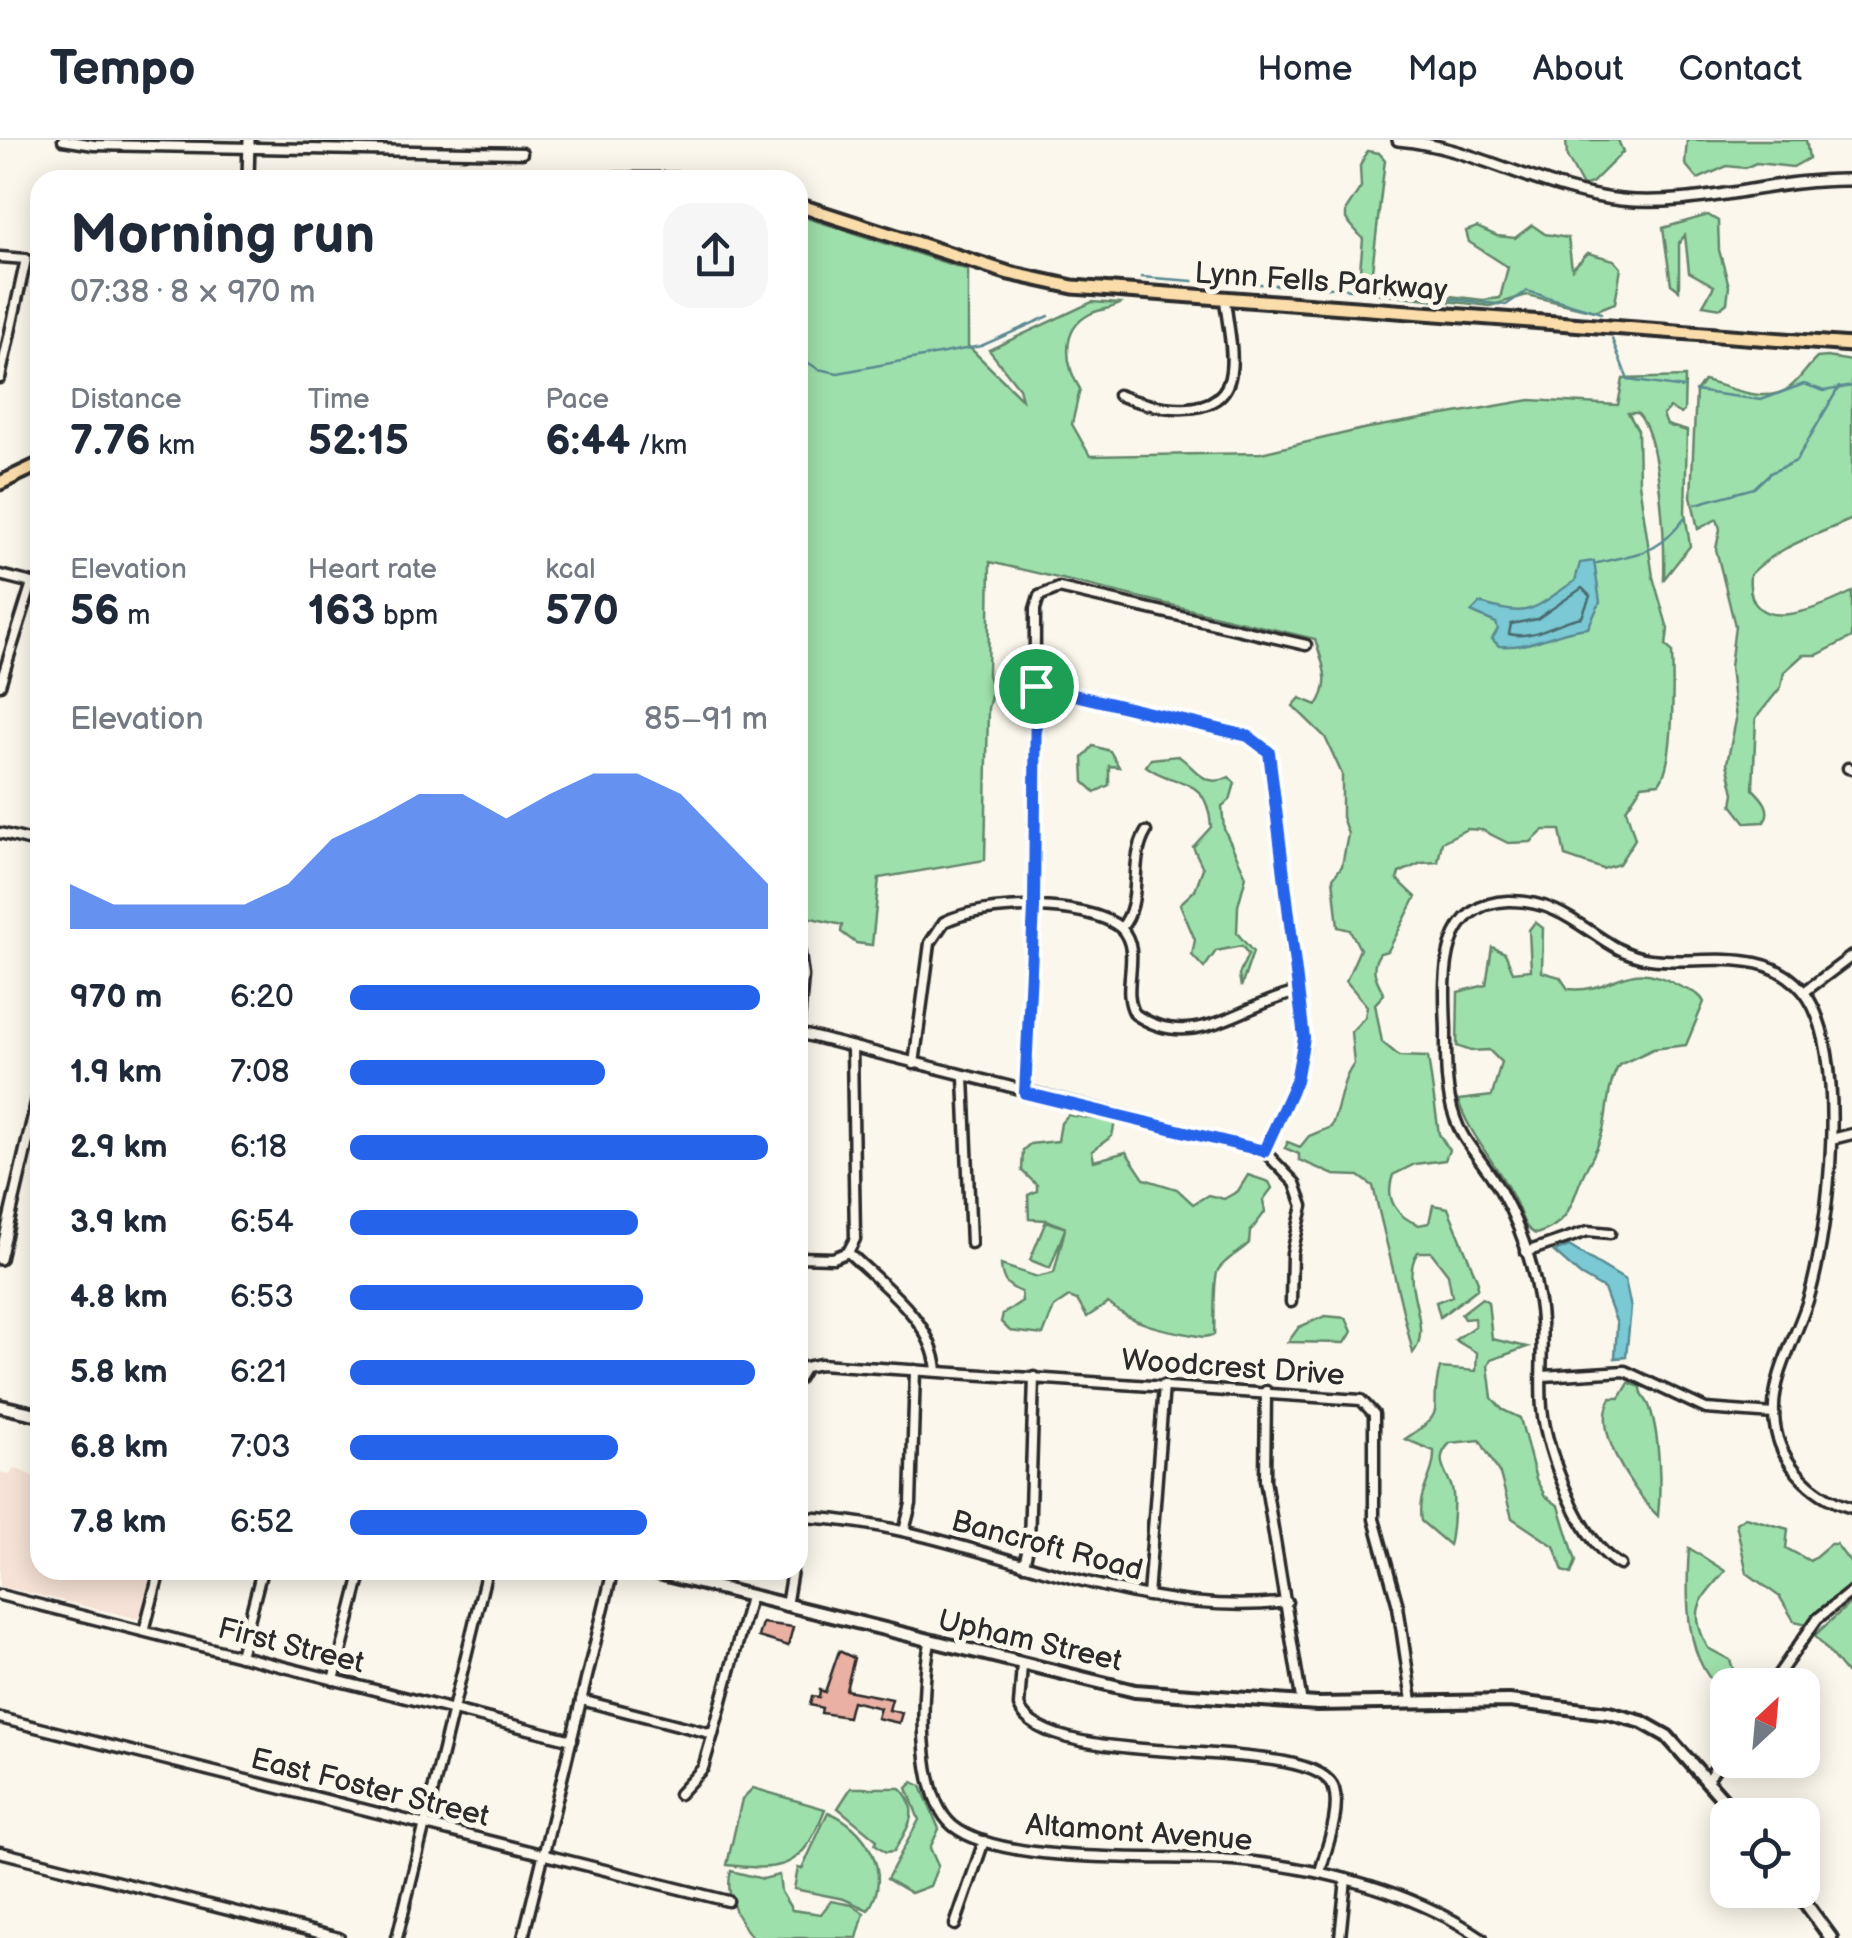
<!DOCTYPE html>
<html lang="en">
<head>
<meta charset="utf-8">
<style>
	:root { --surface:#fff; --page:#f6f6f7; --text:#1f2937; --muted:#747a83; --line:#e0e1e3; --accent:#2563eb }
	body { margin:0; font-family:"Balsamiq Sans",sans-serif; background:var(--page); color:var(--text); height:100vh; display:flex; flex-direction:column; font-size:38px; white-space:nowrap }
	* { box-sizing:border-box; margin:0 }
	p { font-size:32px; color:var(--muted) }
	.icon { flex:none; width:55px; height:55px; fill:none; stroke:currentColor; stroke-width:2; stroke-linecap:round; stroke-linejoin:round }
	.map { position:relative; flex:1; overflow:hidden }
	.sheet { position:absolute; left:30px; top:30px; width:778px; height:1410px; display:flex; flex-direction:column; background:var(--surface); border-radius:30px; box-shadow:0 5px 25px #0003 }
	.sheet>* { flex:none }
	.needle { width:65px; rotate:26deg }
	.fabs { position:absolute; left:1710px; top:1528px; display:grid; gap:20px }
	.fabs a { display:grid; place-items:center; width:110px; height:110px; border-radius:20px; background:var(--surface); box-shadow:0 5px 25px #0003; font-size:50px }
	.pin { position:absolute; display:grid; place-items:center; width:85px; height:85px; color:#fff; margin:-42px; border:5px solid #fff; border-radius:50%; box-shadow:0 2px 10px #0007 }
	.round { display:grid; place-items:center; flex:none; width:105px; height:105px; border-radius:30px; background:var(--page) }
	.overview { display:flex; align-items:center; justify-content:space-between; height:170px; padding:0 40px }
	h1 { font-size:55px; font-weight:800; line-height:75px }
	.figures { display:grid; grid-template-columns:repeat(3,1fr); gap:15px; height:170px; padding:10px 40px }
	.figures div { display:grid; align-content:center }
	.figures b { font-size:42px; font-weight:800 }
	.figures small { font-size:28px; font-weight:400 }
	.figures p { font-size:28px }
	.chart { height:280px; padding:20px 40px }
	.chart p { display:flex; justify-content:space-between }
	.chart svg { width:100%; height:180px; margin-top:10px; fill:var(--accent); opacity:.7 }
	ul { padding:0 40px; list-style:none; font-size:32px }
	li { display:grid; grid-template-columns:160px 120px 1fr; align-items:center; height:75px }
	li i { height:25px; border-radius:12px; background:var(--accent) }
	header { display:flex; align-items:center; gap:60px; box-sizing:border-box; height:140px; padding:0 50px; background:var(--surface); border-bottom:2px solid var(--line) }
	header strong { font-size:48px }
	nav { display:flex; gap:55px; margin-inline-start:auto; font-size:35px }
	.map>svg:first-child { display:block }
	.built { fill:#f6e2d6 }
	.green { fill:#9ee0ab; stroke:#64866b; stroke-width:2.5 }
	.water { fill:#7ac9d5; stroke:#5a8a91; stroke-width:2.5 }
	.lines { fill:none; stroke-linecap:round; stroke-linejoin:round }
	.shore { stroke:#4b6a6f; stroke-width:2.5 }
	.stream { stroke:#5a8a91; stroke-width:2.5 }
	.building { fill:#e9b0a3; stroke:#2b2b2b; stroke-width:2.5 }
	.minor-casing { stroke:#2b2b2b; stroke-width:15 }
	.tertiary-casing { stroke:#2b2b2b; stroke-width:16 }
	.secondary-casing { stroke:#2b2b2b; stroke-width:18 }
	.primary-casing { stroke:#2b2b2b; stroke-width:19 }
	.minor { stroke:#fbf7ec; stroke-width:8 }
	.tertiary { stroke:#fbf7ec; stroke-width:9 }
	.secondary { stroke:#fbf7ec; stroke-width:10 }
	.primary { stroke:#faddab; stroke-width:11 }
	.route-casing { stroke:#fff; stroke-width:20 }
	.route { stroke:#2563eb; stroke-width:12 }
	.labels { text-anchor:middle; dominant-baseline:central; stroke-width:10; stroke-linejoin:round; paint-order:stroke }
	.street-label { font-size:30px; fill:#2b2b2b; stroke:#fbf7ec }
</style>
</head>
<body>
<header>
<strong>Tempo</strong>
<nav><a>Home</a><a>Map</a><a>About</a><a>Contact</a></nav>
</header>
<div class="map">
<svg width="1852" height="1798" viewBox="0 0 1852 1798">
	<rect width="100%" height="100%" fill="#fbf7ec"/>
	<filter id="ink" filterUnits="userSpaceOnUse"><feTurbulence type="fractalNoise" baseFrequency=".01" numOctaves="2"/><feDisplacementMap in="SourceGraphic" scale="20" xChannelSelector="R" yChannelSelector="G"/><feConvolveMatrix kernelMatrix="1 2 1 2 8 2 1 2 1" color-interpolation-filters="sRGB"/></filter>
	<g filter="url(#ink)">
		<path class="built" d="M 14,1328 L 40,1339 L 40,1430 L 153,1430 L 140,1479 L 0,1446 L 0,1332 L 10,1335 Z"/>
		<g class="green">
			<path d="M 1566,0 L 1618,0 L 1623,12 L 1592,43 L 1583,46 L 1567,17 Z"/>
			<path d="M 1687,0 L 1806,0 L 1809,18 L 1793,27 L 1756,23 L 1745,28 L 1727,26 L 1698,39 L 1685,24 Z"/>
			<path d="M 1367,11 L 1379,13 L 1385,20 L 1371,139 L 1375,147 L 1483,160 L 1500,158 L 1508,127 L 1469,102 L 1466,91 L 1477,87 L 1497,96 L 1515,98 L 1532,85 L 1545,94 L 1568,98 L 1572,129 L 1588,113 L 1614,120 L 1621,128 L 1615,163 L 1594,171 L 1527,155 L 1490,166 L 1358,151 L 1363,99 L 1346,79 L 1346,70 L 1361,47 L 1360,26 Z"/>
			<path d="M 798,75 L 968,130 L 968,206 L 1022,259 L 1019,248 L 989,210 L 1092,162 L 1120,164 C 1111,169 1100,169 1090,174 C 1059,190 1066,227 1080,249 L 1072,284 L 1090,316 L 1261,313 L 1363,289 L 1530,260 L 1618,265 L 1623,239 L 1685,237 L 1684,271 L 1681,274 L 1670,268 L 1663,275 L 1667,285 L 1687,291 L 1685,373 L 1690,406 L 1664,439 C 1665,405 1661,294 1637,273 L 1628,273 L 1638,290 L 1639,343 L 1653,437 L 1668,489 L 1666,506 L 1672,511 C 1673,538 1675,625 1659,643 L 1642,645 L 1626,669 L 1635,699 L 1619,724 L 1603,729 L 1565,716 L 1560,690 L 1544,690 L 1531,702 L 1508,703 L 1482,690 L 1467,689 L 1442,702 L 1438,722 L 1421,723 L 1399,733 L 1397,739 L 1416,757 L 1388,811 L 1380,813 C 1369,828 1376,839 1384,854 L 1375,864 L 1382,902 L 1399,916 L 1428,917 L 1439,994 L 1449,1010 L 1445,1020 L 1415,1024 L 1393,1035 C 1384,1059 1397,1077 1419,1085 L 1429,1083 L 1433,1065 L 1448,1068 L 1478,1142 L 1477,1149 L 1440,1177 L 1436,1162 L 1452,1156 L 1448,1134 L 1431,1112 L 1418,1112 C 1397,1142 1435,1186 1413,1213 L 1373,1046 L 1359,1036 L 1334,1035 L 1299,1020 L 1299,1014 L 1285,1008 L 1288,1002 L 1300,1007 L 1309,996 L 1331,987 C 1341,965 1340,942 1354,924 L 1351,892 L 1365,877 L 1367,866 L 1346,841 L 1360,809 L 1350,790 L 1338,787 L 1333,738 L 1342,726 L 1348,694 L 1342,677 L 1342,634 L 1325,597 L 1293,566 L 1300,558 L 1317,565 C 1333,543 1322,522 1315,499 L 990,422 L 988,535 L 993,549 L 988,568 L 985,720 L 879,738 L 872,805 L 856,803 L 841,792 L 842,785 L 807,777 L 798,759 Z"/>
			<path d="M 1708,75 L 1718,81 L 1719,110 L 1729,146 L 1727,163 L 1721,168 L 1703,165 L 1714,146 L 1689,132 L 1685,95 L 1679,103 L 1679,150 L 1671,144 L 1663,88 Z"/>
			<path d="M 1827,217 L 1852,221 L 1852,379 C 1816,396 1779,405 1750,435 C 1744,502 1822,467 1852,452 L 1852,497 L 1817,515 L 1803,515 L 1784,532 L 1781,547 L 1756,578 L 1753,649 C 1762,658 1773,669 1764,682 L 1746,683 L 1732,665 L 1734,653 L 1727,623 L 1736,580 L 1730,527 L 1735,486 L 1716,409 L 1720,389 L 1717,379 L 1698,389 L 1691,356 L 1696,252 L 1704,241 C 1730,247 1764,265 1789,248 C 1800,240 1807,227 1817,218 Z"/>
			<path d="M 1093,606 L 1110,611 L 1119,627 L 1109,626 L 1109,645 L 1095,652 L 1084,642 L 1083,618 Z"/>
			<path d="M 1178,616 C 1195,626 1203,650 1229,637 L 1235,643 L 1230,660 L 1222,666 L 1224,689 L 1246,736 L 1238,766 L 1237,793 L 1253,812 L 1241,847 L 1239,835 L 1248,814 L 1242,806 L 1216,811 L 1204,828 L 1192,815 L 1195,800 L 1180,764 L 1195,750 L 1203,728 L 1193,707 L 1211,687 C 1207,632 1175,649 1146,626 L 1151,619 Z"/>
			<path d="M 1535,782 L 1543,788 L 1542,832 L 1560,837 L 1568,849 C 1617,854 1624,814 1679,846 C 1690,852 1698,851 1704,862 L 1686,905 L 1653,909 L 1619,925 C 1608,944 1608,965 1604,986 C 1600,1003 1594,1015 1586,1029 C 1570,1059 1575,1082 1536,1094 C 1523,1089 1521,1073 1515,1061 C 1499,1026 1470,997 1458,960 L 1492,956 L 1501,922 L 1489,910 L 1471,911 L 1457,906 L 1458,852 L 1486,845 L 1492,807 L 1505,813 L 1513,832 L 1531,830 L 1529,790 Z"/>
			<path d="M 1068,975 L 1115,982 L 1112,996 L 1092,1011 L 1094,1021 L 1126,1012 L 1144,1039 L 1177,1049 L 1193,1064 L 1208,1055 L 1224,1059 L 1238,1051 L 1248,1035 L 1269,1042 L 1272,1048 L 1263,1060 L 1265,1072 L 1250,1092 L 1249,1103 C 1240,1112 1224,1120 1218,1130 C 1213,1139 1215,1180 1214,1195 L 1204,1197 C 1171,1191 1133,1186 1108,1163 L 1087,1177 L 1077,1160 L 1069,1157 L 1054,1167 L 1043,1195 L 1010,1191 L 1001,1182 L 1003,1174 L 1022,1161 L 1021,1152 C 1007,1146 1002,1141 1001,1125 L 1037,1137 L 1054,1133 L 1065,1089 L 1050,1128 L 1030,1120 L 1046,1081 L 1066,1088 L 1047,1080 L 1029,1079 L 1028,1055 L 1037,1051 L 1037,1045 L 1022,1031 L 1023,1010 L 1030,1004 L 1058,1001 L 1061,983 Z"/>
			<path d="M 1482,1158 L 1488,1162 L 1492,1199 L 1527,1207 L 1491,1220 L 1488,1226 L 1492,1258 L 1503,1270 L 1520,1278 L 1536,1339 L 1545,1356 L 1559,1366 L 1576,1421 L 1571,1434 L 1563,1431 L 1554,1406 L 1512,1378 L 1500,1334 L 1480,1300 L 1450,1303 C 1433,1320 1446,1330 1452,1348 C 1455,1358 1452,1397 1449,1405 L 1421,1381 C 1416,1352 1435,1337 1434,1311 L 1405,1299 C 1452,1269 1427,1273 1440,1228 L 1476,1231 L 1477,1213 L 1455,1200 L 1475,1186 L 1474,1178 L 1464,1179 L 1461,1174 Z"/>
			<path d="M 1325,1176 L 1346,1178 L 1352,1192 L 1345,1203 L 1288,1202 L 1299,1187 Z"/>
			<path d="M 1629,1243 L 1641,1247 C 1641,1258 1647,1258 1650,1268 C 1660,1297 1661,1346 1658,1376 C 1635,1353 1591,1292 1611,1258 L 1620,1258 Z"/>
			<path d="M 1745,1377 L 1788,1389 L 1786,1408 L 1810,1421 L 1830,1404 L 1836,1404 L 1852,1425 L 1852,1443 L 1807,1484 L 1794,1481 L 1780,1457 L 1747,1433 L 1736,1383 Z"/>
			<path d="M 1689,1408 L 1725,1431 C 1701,1459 1687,1469 1708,1508 L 1730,1520 L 1739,1545 L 1728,1545 L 1727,1554 C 1683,1526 1686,1453 1689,1408 Z"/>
			<path d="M 1852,1461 L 1852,1540 L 1815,1495 Z"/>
			<path d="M 913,1642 L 921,1646 L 939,1689 L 930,1708 L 938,1726 L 930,1746 L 911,1753 L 887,1739 L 919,1680 L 907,1648 Z"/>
			<path d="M 753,1648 L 825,1669 C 803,1727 786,1732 727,1725 L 742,1659 Z"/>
			<path d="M 851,1648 L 900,1648 C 923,1671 906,1691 894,1711 L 886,1712 L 875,1704 L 877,1700 L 838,1668 Z"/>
			<path d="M 828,1672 C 865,1686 894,1733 868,1770 L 844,1759 L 794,1749 L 798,1728 L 802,1729 Z"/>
			<path d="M 731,1731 L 763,1739 L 779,1735 L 781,1752 L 792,1770 L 821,1774 L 831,1761 L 852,1765 L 864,1773 L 857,1798 L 753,1798 C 739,1782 724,1756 731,1731 Z"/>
		</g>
		<g class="water">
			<path d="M 1594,421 L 1600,462 L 1588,488 C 1555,490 1534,509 1499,506 L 1492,499 L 1498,489 L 1496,483 L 1471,472 L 1480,463 C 1533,480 1532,468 1575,441 L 1580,423 Z"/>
			<path d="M 1569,1106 L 1625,1140 L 1631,1168 L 1626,1217 L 1615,1218 L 1617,1184 L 1604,1149 L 1580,1135 L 1554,1112 Z"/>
		</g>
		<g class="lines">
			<path class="shore" d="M 1582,448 L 1590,456 L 1582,477 C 1556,481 1535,500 1509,494 L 1511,484 L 1537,479 Z"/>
			<g class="stream">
				<path d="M 1141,137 L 1193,141"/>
				<path d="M 1240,143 L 1372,150 L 1506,165 L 1527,151 L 1601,173"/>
				<path d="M 1612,199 L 1628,240 L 1684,248"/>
				<path d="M 798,216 L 818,229 L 838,233 L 981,206 L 1049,176"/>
				<path d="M 1695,251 L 1761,260 L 1804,244 L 1824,251 L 1852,246"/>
				<path d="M 1696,364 L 1754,348 L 1770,333 L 1796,321 L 1839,247"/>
				<path d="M 1594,424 C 1641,411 1654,418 1685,378"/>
			</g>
		</g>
		<g class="building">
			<path d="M 762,1483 L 793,1487 L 788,1506 L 758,1497 Z"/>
			<path d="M 839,1511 L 854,1518 L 846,1550 L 892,1559 L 889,1570 L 902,1573 L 899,1583 L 877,1578 L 880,1568 L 852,1561 L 848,1577 L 821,1573 L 822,1568 L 810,1565 L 812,1556 L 819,1557 L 820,1550 L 825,1552 Z"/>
		</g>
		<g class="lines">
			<g class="minor-casing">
				<g id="minor">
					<path d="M 63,0 L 94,5 L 522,13"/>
					<path d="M 0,117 L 26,119 L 0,238"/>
					<path d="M 1118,255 C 1150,268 1226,285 1231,231 C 1234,208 1227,182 1225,159"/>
					<path d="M 0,435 L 40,445"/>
					<path d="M 0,545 L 32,443"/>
					<path d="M 1036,546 L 1248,595 L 1269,613 L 1304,907 L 1296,941 L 1264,1011"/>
					<path d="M 1848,628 L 1852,629"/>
					<path d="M 1146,692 C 1128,722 1144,762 1121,788 C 1144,813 1119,847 1135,874 C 1193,914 1242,864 1298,852"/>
					<path d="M 0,693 L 40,703"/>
					<path d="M 798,800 L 803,836 L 798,893"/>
					<path d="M 1804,852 L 1852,816"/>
					<path d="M 798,893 L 1264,1011"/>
					<path d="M 852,907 L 855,1099 L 848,1112 C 883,1146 933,1180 937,1231"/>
					<path d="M 914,924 L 930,803 L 944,782 C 984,762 1085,760 1121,788"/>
					<path d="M 964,937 L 971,1103"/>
					<path d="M 1025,953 L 1034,768 L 1035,469 L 1039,456 L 1059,448 L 1306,505"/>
					<path d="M 1832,999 L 1852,994"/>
					<path d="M 1264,1011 L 1295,1043 L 1303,1066 L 1292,1113 L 1291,1162"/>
					<path d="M 1526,1112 L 1588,1091 L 1610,1093"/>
					<path d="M 798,1117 L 833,1118 L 848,1112"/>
					<path d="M 1543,1236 L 1625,1231 L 1706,1269 L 1774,1274"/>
					<path d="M 798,1239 L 805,1227 L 820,1224 L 1361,1260 L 1374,1274 L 1374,1379 L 1398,1466 L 1412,1561"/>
					<path d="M 1266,1251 L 1265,1340 L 1302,1564"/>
					<path d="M 798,1377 C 964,1382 1117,1483 1287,1462"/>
					<path d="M 904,1391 L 911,1364 L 915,1230"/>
					<path d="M 1024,1425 L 1029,1403 L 1034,1237"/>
					<path d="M 1620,1425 C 1581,1404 1546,1312 1542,1268 C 1539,1233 1545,1198 1539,1162 C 1531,1112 1511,1060 1480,1020 C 1470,1006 1460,994 1455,978 C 1445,951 1446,918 1446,889 C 1444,839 1438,763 1509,761 C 1574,760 1597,812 1650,819 C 1702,826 1765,804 1804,852 C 1850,910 1829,1089 1809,1157 C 1798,1195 1772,1234 1774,1274 C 1775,1319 1810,1356 1852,1368"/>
					<path d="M 0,1455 L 572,1600"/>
					<path d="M 1148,1456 L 1164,1245"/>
					<path d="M 786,1466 L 792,1430"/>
					<path d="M 144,1491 L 160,1430"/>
					<path d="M 930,1503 C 921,1546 916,1655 953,1686 C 1004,1728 1176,1714 1245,1721 C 1328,1730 1412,1751 1482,1798"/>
					<path d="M 240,1516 L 262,1430"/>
					<path d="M 1022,1525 L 1019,1566 C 1045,1635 1316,1591 1334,1649 C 1341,1673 1326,1708 1320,1732"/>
					<path d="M 334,1540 L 362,1430"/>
					<path d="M 1771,1545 L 1817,1479 L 1852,1451"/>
					<path d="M 581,1560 L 713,1594 L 750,1457"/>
					<path d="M 0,1578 L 728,1761"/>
					<path d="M 1708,1639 L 1728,1610"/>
					<path d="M 679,1654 L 703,1628 L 713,1594"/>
					<path d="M 0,1712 L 339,1798"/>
					<path d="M 955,1785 L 984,1701"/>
					<path d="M 397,1798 L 487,1430"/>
					<path d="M 523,1798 L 613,1430"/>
					<path d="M 1340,1798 L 1346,1739"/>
				</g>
			</g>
			<g class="tertiary-casing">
				<g id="tertiary">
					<path d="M 1398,0 C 1476,7 1543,52 1621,60 C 1698,68 1775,38 1852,40"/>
					<path d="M 248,40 L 249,0"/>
					<path d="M 0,1119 L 40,948"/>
				</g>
			</g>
			<g class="secondary-casing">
				<g id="secondary">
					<path d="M 0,1266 L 40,1275"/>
					<path d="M 646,1430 L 1135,1551 L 1317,1564 L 1509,1561 L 1609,1573 L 1642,1582 L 1667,1596 L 1737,1675"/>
					<path d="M 1796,1750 L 1831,1798"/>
				</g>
			</g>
			<g class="primary-casing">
				<g id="primary">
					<path d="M 601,40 L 687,40"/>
					<path d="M 798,65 L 1009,133 L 1073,147 L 1852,205"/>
					<path d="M 0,343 L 40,324"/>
				</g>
			</g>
			<use href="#minor" class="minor"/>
			<use href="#tertiary" class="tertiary"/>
			<use href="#secondary" class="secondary"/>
			<use href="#primary" class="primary"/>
		</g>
	</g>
	<g class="lines" filter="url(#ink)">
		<g class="route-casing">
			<path id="route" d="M 1036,546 L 1248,596 L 1269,612 L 1304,898 L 1296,941 L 1264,1011 L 1025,953 L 1034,768 Z"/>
		</g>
		<use href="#route" class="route"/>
	</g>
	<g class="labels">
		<g class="street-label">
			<text transform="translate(1321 142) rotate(4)">Lynn Fells Parkway</text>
			<text transform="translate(1233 1228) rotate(4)">Woodcrest Drive</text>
			<text transform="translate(1047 1406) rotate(15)">Bancroft Road</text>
			<text transform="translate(1030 1501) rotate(13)">Upham Street</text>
			<text transform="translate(291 1506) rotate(14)">First Street</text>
			<text transform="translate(370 1648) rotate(14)">East Foster Street</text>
			<text transform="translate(1139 1693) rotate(4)">Altamont Avenue</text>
		</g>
	</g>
</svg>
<div class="fabs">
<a><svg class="needle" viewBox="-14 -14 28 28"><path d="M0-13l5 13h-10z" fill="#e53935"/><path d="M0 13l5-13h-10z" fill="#747a83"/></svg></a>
<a><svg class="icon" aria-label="locate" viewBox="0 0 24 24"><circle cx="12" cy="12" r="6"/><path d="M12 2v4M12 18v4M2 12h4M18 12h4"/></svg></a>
</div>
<div class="pin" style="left:1036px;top:546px;background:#1e9e55"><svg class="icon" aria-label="arrive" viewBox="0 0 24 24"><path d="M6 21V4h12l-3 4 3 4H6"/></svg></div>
<section class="sheet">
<div class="overview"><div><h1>Morning run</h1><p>07:38 · 8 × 970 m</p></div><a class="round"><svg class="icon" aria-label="share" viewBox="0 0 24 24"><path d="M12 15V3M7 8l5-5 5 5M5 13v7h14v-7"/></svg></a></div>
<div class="figures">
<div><p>Distance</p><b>7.76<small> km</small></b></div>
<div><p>Time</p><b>52:15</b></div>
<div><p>Pace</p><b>6:44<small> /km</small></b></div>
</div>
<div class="figures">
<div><p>Elevation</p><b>56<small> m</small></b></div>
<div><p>Heart rate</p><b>163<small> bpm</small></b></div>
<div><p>kcal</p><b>570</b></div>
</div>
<div class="chart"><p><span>Elevation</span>85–91 m</p>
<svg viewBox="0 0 160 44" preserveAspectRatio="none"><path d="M0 44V33L10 38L20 38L30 38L40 38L50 33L60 22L70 17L80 11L90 11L100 17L110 11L120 6L130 6L140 11L150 22L160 33V44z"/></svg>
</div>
<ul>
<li><b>970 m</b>6:20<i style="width:98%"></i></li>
<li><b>1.9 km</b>7:08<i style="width:61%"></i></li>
<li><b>2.9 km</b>6:18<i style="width:100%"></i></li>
<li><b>3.9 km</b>6:54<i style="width:69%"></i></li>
<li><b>4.8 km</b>6:53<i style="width:70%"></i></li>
<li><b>5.8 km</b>6:21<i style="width:97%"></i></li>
<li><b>6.8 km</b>7:03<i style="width:64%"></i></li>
<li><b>7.8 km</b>6:52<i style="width:71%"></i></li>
</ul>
</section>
</div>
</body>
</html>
